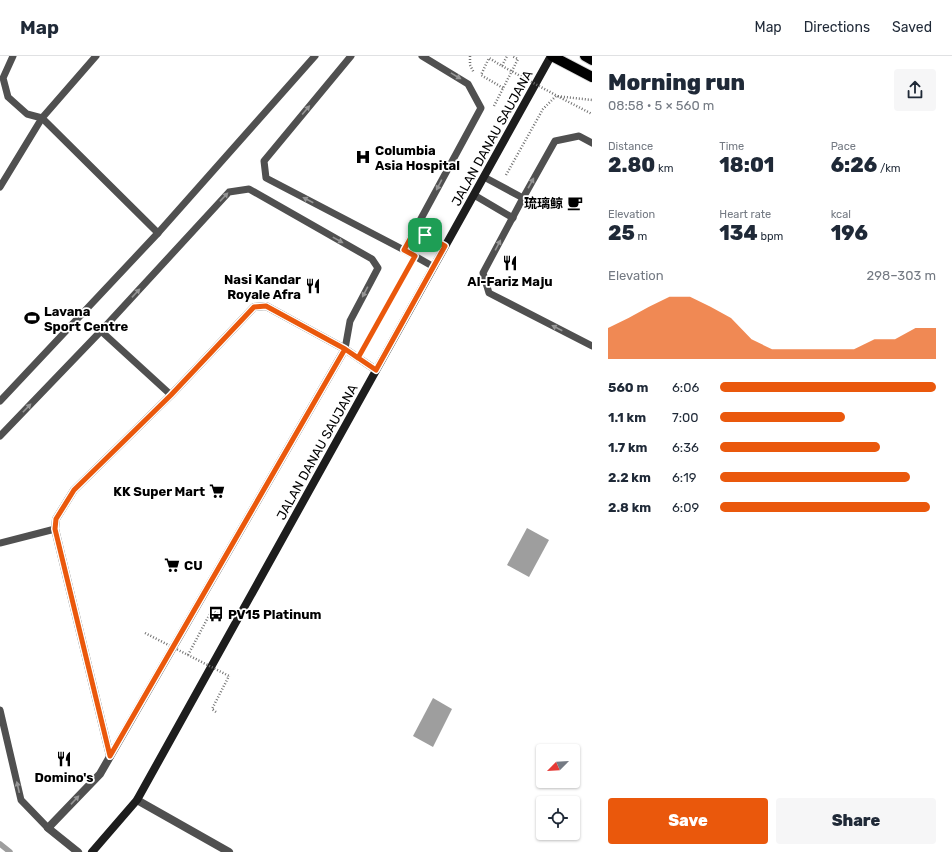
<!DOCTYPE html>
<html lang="en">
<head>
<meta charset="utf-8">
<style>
	:root { --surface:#fff; --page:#f6f6f7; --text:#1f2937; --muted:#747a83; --line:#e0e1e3; --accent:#ea580c }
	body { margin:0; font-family:Rubik,"Noto Sans SC",sans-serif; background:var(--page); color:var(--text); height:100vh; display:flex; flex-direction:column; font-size:15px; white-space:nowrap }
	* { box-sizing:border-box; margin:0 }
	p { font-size:13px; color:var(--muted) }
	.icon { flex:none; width:22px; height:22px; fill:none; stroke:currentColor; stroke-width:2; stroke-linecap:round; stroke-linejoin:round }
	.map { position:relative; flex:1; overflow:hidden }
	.details { display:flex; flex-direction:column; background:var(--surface); width:360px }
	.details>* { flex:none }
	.needle { width:26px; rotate:246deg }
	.controls { position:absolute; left:536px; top:688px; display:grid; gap:8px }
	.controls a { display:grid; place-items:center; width:44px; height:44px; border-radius:4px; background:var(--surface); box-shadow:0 1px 3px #0004; font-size:20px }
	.pin { position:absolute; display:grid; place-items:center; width:34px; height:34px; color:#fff; margin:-17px; border-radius:8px; box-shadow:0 2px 6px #0006 }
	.round { display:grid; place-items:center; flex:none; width:42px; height:42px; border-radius:4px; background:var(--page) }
	.headline { display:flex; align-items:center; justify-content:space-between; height:68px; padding:0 16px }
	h1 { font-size:22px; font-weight:800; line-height:30px }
	.figures { display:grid; grid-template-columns:repeat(3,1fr); gap:6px; height:68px; padding:4px 16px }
	.figures div { display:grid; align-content:center }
	.figures b { font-size:20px; font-weight:800 }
	.figures small { font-size:11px; font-weight:400 }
	.figures p { font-size:11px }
	.chart { height:112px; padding:8px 16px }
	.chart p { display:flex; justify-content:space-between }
	.chart svg { width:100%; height:72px; margin-top:4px; fill:var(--accent); opacity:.7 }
	.primary-button { display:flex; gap:8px; margin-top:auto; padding:8px 16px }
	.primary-button a { flex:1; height:46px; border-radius:4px; background:var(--accent); color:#fff; font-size:16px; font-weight:800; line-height:46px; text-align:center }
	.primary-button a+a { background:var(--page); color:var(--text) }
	ul { padding:0 16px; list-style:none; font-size:13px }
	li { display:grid; grid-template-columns:64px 48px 1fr; align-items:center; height:30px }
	li i { height:10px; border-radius:5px; background:var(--accent) }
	header { display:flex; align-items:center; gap:24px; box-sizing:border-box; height:56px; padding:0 20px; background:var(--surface); border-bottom:1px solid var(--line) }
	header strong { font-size:19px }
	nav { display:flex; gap:22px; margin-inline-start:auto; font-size:14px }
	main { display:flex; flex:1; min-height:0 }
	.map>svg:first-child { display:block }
	.water { fill:#9e9e9e }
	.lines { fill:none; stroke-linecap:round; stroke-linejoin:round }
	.stream { stroke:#9e9e9e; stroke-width:5.5 }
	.primary-casing { stroke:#dbdbdb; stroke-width:12 }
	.path { stroke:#727272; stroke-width:2.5; stroke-dasharray:1 2; stroke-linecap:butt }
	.lane { stroke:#505050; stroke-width:7 }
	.street { stroke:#505050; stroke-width:8 }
	.secondary { stroke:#1d1d1d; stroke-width:8 }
	.primary { stroke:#000; stroke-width:10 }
	.path-bridge { stroke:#727272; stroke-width:2.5; stroke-dasharray:1 2; stroke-linecap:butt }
	.oneway { fill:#969696 }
	.route-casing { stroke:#fff; stroke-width:8 }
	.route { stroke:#ea580c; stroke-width:5 }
	.labels { text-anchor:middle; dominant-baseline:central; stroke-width:3.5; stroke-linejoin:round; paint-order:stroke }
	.street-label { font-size:13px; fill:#000; stroke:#fff }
	.poi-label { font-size:13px; font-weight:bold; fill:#000; stroke:#fff; text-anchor:start }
</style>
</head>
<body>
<header>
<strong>Map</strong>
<nav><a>Map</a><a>Directions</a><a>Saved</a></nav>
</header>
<main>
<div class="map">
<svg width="592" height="796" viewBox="0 0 592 796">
	<rect width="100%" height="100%" fill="#fff"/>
	<g class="water">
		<path d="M 527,472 L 549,484 L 529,521 L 507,509 Z"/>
		<path d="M 433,642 L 452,653 L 433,691 L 413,680 Z"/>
	</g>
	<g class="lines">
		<path class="stream" d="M 0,788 L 10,796"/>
		<g class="primary-casing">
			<g id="primary">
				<path d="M 552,0 L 592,21"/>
				<path d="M 585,0 L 592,4"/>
			</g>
		</g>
		<g class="path">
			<path d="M 470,0 L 470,9 L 474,17"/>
			<path d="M 503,32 L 481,19 L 489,2 L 502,10 L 507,0"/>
			<path d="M 563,43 L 592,58"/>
			<path d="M 494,50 L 518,3 L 512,0"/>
			<path d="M 506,119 L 543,53 L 556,40 L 592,44"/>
			<path d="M 364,291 L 409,210"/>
			<path d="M 188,599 L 212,554 L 220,559"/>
			<path d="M 216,656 L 212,653 L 229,620"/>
		</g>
		<g class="lane">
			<path d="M 96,0 L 42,62 L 158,177"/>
			<path d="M 351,0 L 264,105 L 266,122 L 404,194 L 434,211"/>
			<path d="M 592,87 L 579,80 L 555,85 L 523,142 L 483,217 L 489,237 L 592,290"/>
			<path d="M 484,121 L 523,142"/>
			<path d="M 0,131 L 42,62 L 27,58 L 8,41 L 3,22 L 13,0"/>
			<path d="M 474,139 L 513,162"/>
			<path d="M 415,174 L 445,190"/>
			<path d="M 404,194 L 481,52 L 468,28 L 422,0"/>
			<path d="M 101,275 L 171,339"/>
			<path d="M 0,345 L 158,177 L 315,0"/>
			<path d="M 0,380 L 101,275 L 229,136 L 249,133 L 372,203 L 378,212 L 350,265 L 345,293"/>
			<path d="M 0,487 L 55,473"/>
			<path d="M 0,654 L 21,744 L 48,772"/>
		</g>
		<g class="street">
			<path d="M 110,700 L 55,473 L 56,463 L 74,434 L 171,339 L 254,251 L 266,250 L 345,293 L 376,314"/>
			<path d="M 137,744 L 229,796"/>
			<path d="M 78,796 L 48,772 L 100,718 L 345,293"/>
		</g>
		<path class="secondary" d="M 92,796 L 137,744 L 551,0"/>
		<use href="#primary" class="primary"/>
		<g class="path-bridge">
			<path d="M 502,10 L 563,43"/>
			<path d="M 145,577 L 229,620"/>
		</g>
	</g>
	<defs><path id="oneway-solid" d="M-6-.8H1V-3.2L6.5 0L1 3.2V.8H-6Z"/></defs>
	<g class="oneway">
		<use href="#oneway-solid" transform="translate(456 20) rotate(31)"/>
		<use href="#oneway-solid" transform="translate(306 54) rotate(-50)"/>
		<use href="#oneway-solid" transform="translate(531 127) rotate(-61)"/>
		<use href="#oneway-solid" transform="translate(439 129) rotate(118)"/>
		<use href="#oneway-solid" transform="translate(224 141) rotate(-47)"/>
		<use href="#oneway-solid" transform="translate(308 144) rotate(-152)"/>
		<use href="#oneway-solid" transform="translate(338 184) rotate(29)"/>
		<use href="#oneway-solid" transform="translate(498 189) rotate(-62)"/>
		<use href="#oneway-solid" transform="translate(365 236) rotate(118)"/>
		<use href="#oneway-solid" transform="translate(136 237) rotate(-47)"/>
		<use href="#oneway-solid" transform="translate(557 272) rotate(-153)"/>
		<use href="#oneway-solid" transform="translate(27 352) rotate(-46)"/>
		<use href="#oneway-solid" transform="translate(18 731) rotate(-103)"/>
		<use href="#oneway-solid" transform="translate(75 744) rotate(-47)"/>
	</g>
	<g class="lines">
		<g class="route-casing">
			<path id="route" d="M 425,179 L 415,174 L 404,194 L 415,200 L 358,302 L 345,293 L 266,250 L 254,251 L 171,339 L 74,434 L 56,463 L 55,473 L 110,700 L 345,293 L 376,314 L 445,190 L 425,179"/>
		</g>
		<use href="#route" class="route"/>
	</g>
	<defs>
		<g id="hospital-bare" transform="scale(1.2)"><path d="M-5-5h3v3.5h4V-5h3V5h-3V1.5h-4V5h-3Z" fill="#000" stroke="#fff" stroke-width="2.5" paint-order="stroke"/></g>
		<g id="cafe-bare" transform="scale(1.2)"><path d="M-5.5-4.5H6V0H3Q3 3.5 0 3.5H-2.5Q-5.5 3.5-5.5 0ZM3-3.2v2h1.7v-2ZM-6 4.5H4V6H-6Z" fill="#000" stroke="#fff" stroke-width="2.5" paint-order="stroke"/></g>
		<g id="restaurant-bare" transform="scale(1.2)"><path d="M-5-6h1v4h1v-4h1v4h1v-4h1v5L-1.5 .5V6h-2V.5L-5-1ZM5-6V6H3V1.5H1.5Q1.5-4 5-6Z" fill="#000" stroke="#fff" stroke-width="2.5" paint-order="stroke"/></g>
		<g id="stadium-bare" transform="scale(1.2)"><path d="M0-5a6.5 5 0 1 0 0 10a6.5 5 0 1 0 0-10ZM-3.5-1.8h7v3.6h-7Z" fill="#000" stroke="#fff" stroke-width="2.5" paint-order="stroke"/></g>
		<g id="supermarket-bare" transform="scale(1.2)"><path d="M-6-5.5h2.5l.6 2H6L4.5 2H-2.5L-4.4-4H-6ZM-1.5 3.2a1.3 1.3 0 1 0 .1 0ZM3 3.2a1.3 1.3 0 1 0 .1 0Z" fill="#000" stroke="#fff" stroke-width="2.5" paint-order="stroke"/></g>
		<g id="bus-bare" transform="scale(1.2)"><path d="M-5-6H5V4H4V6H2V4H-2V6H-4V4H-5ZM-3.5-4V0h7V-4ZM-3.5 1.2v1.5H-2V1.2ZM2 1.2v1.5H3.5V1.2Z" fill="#000" stroke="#fff" stroke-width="2.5" paint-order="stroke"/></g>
	</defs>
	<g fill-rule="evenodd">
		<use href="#hospital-bare" x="363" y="101"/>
		<use href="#cafe-bare" x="575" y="147"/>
		<use href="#restaurant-bare" x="510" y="207"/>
		<use href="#restaurant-bare" x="313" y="230"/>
		<use href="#stadium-bare" x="32" y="262"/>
		<use href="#supermarket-bare" x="217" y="435"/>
		<use href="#supermarket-bare" x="172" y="509"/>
		<use href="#bus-bare" x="216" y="558"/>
		<use href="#restaurant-bare" x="64" y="703"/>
	</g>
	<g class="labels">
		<g class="street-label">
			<text transform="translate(492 82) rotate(-61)">JALAN DANAU SAUJANA</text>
			<text transform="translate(317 396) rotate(-61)">JALAN DANAU SAUJANA</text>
		</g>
		<g class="poi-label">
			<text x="375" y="94">Columbia<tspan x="375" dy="15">Asia Hospital</tspan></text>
			<text x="563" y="147" text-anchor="end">琉璃鲸</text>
			<text x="301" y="223" text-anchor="end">Nasi Kandar<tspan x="301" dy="15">Royale Afra</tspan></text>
			<text x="510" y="225" text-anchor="middle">Al-Fariz Maju</text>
			<text x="44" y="255">Lavana<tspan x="44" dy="15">Sport Centre</tspan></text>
			<text x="205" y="435" text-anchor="end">KK Super Mart</text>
			<text x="184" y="509">CU</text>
			<text x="228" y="558">PV15 Platinum</text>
			<text x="64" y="721" text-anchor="middle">Domino's</text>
		</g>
	</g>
</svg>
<div class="controls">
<a><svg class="needle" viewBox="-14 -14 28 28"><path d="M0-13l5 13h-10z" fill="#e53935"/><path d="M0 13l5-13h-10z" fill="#747a83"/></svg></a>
<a><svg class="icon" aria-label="locate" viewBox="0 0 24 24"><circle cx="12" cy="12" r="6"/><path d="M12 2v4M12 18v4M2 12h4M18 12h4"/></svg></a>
</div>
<div class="pin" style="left:425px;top:179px;background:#1e9e55"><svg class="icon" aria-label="arrive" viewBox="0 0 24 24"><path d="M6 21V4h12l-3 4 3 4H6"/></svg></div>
</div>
<section class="details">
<div class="headline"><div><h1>Morning run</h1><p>08:58 · 5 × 560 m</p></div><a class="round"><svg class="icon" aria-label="share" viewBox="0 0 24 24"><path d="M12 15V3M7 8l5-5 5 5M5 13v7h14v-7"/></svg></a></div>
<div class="figures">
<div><p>Distance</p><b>2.80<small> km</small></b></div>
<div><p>Time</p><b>18:01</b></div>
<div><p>Pace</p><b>6:26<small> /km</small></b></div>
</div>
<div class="figures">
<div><p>Elevation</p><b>25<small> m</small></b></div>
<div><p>Heart rate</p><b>134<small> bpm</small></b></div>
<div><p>kcal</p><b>196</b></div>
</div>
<div class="chart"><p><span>Elevation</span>298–303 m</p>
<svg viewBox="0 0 160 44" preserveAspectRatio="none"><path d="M0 44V25L10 19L20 12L30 6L40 6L50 12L60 19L70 32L80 38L90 38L100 38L110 38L120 38L130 32L140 32L150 25L160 25V44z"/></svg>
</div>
<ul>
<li><b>560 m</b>6:06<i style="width:100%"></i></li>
<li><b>1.1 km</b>7:00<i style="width:58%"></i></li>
<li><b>1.7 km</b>6:36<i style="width:74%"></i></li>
<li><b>2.2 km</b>6:19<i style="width:88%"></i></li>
<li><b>2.8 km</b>6:09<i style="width:97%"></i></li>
</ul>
<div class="primary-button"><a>Save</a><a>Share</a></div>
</section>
</main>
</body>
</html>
